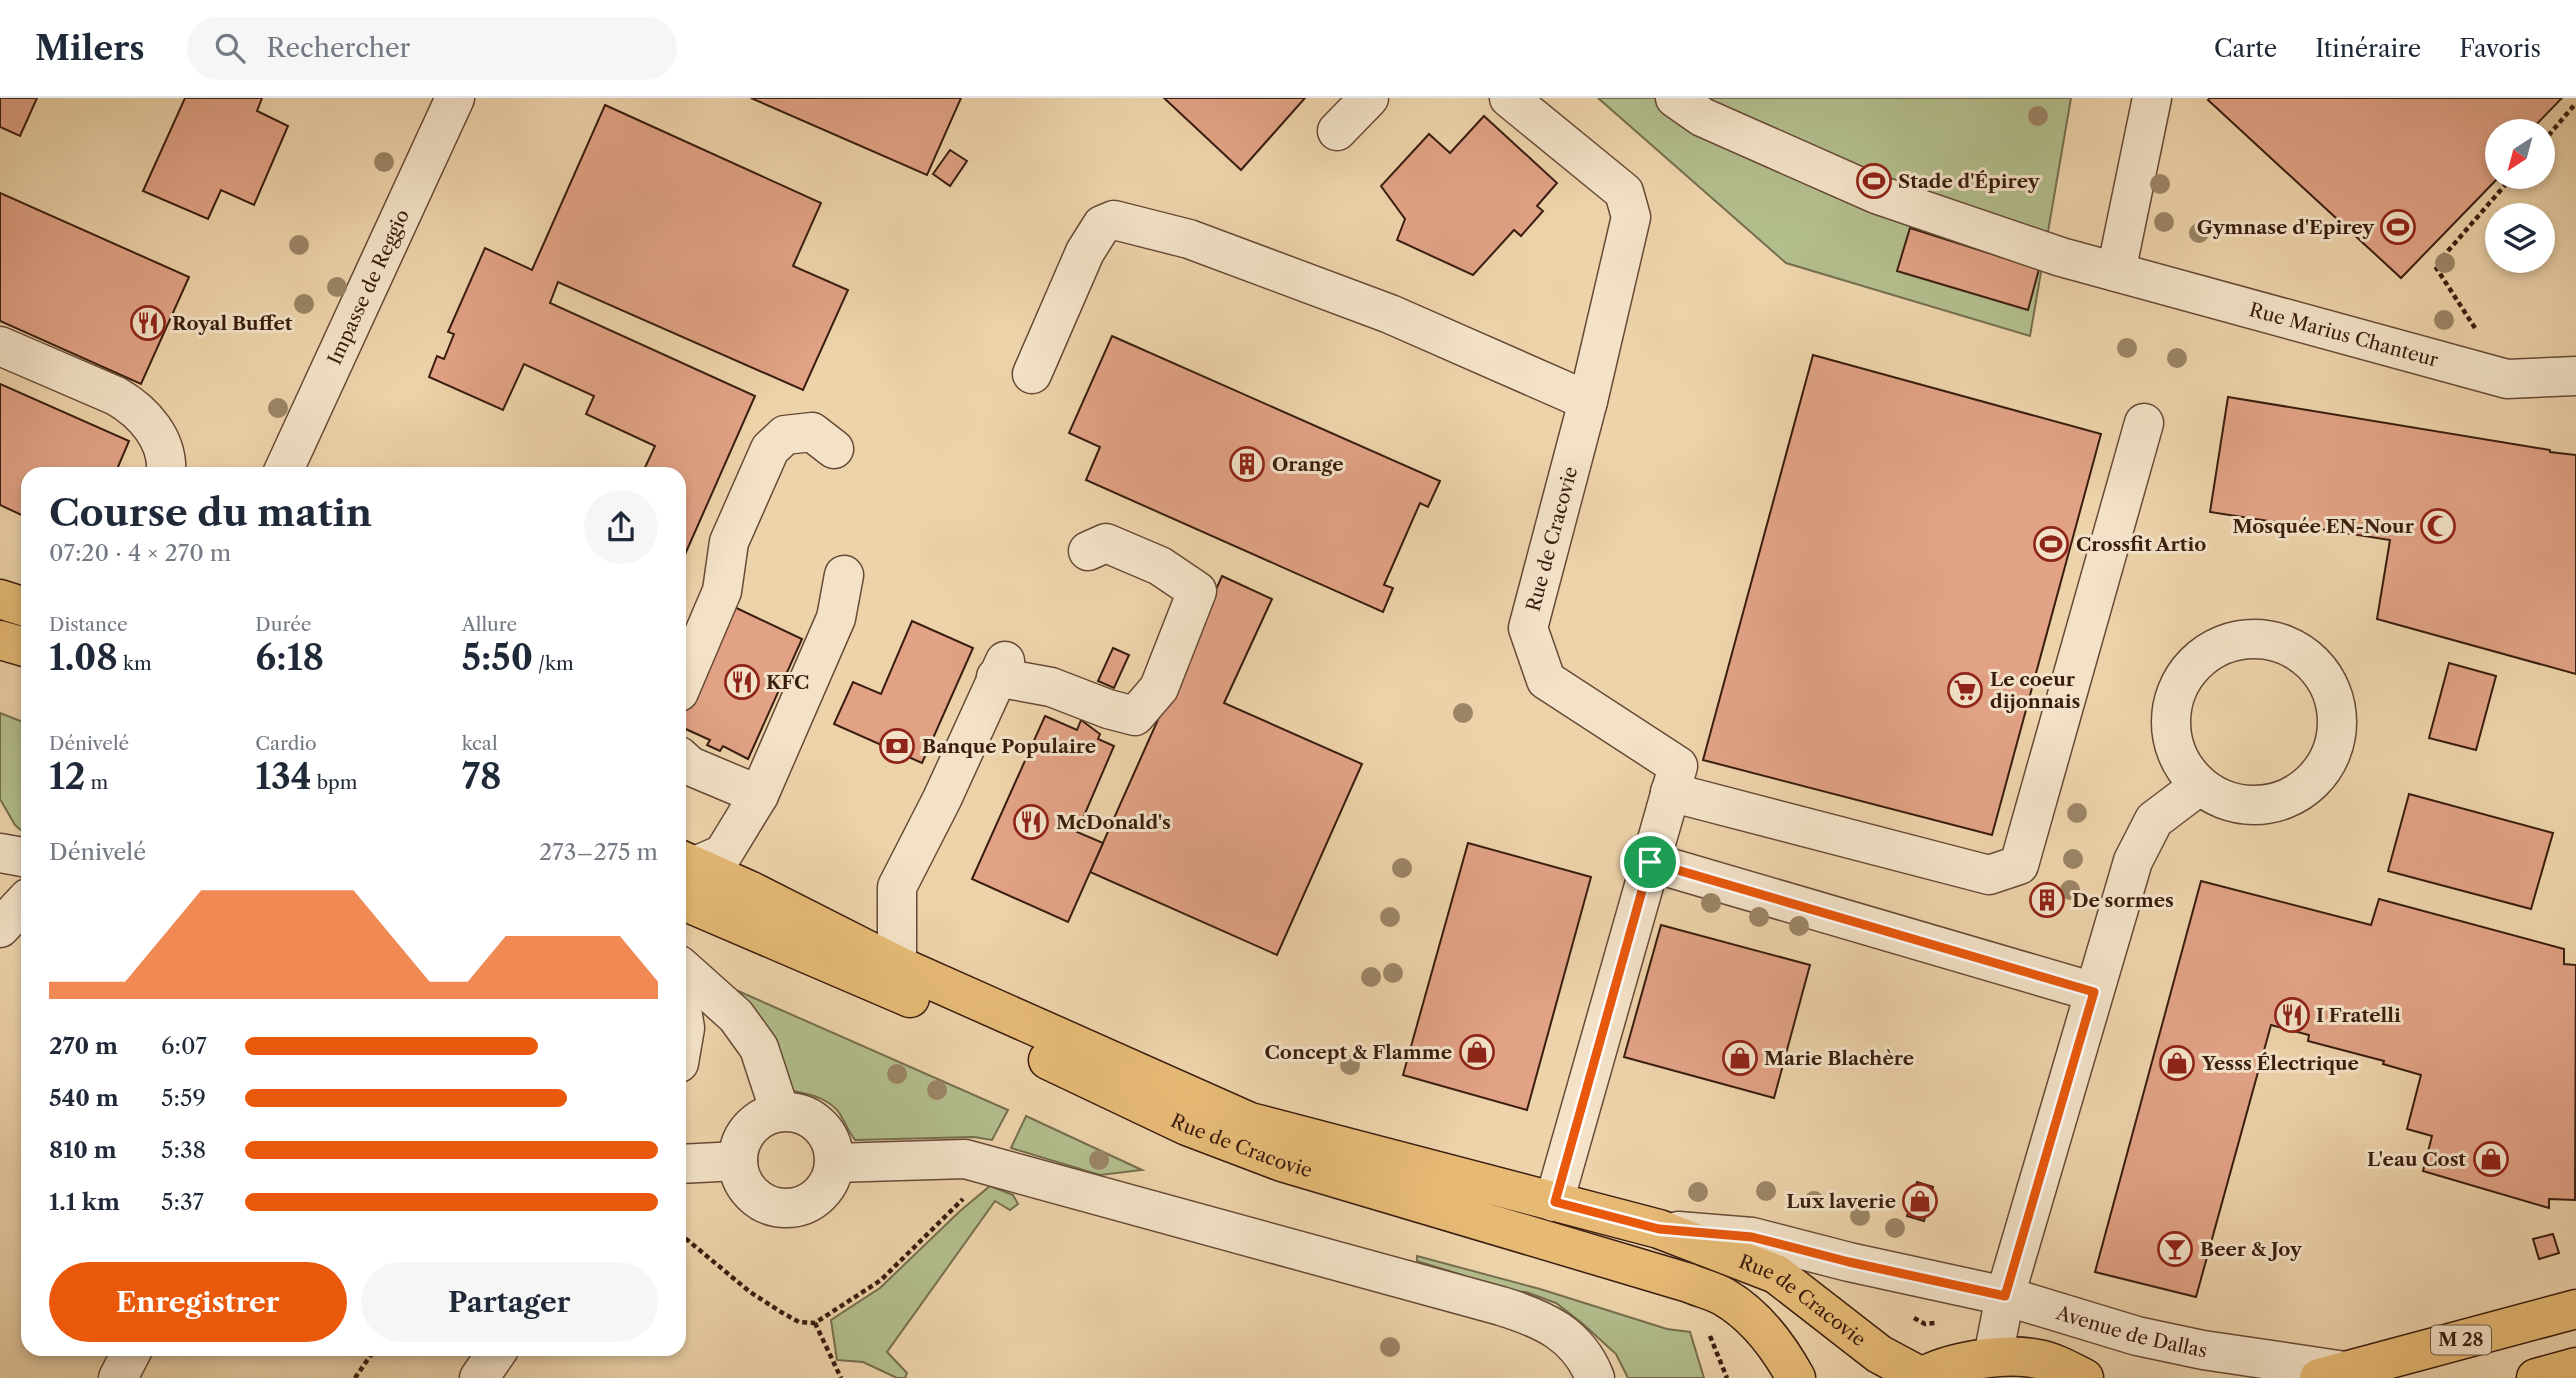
<!DOCTYPE html>
<html lang="fr">
<head>
<meta charset="utf-8">
<style>
	:root { --surface:#fff; --page:#f6f6f7; --text:#1f2937; --muted:#747a83; --line:#e0e1e3; --accent:#ea580c }
	body { margin:0; font-family:"Libre Caslon Text",serif; background:var(--page); color:var(--text); height:100vh; display:flex; flex-direction:column; font-size:26px; white-space:nowrap }
	* { box-sizing:border-box; margin:0 }
	p { font-size:23px; color:var(--muted) }
	.icon { flex:none; width:38px; height:38px; fill:none; stroke:currentColor; stroke-width:2; stroke-linecap:round; stroke-linejoin:round }
	.map { position:relative; flex:1; overflow:hidden }
	.sheet { position:absolute; left:21px; top:369px; width:665px; height:889px; display:flex; flex-direction:column; background:var(--surface); border-radius:21px; box-shadow:0 4px 10px #0003 }
	.sheet>* { flex:none }
	.needle { width:46px; rotate:216deg }
	.fabs { position:absolute; left:2485px; top:21px; display:grid; gap:14px }
	.fabs a { display:grid; place-items:center; width:70px; height:70px; border-radius:50%; background:var(--surface); box-shadow:0 4px 10px #0003; font-size:35px }
	.pin { position:absolute; display:grid; place-items:center; width:60px; height:60px; color:#fff; margin:-30px; border:4px solid #fff; border-radius:50%; box-shadow:0 2px 7px #0007 }
	.round { display:grid; place-items:center; flex:none; width:74px; height:74px; border-radius:37px; background:var(--page) }
	.head { display:flex; align-items:center; justify-content:space-between; height:119px; padding:0 28px }
	h1 { font-size:38px; font-weight:700; line-height:52px }
	.stats { display:grid; grid-template-columns:repeat(3,1fr); gap:10px; height:119px; padding:7px 28px }
	.stats div { display:grid; align-content:center }
	.stats b { font-size:35px; font-weight:700 }
	.stats small { font-size:19px; font-weight:400 }
	.stats p { font-size:19px }
	.chart { height:196px; padding:14px 28px }
	.chart p { display:flex; justify-content:space-between }
	.chart svg { width:100%; height:126px; margin-top:7px; fill:var(--accent); opacity:.7 }
	.action { display:flex; gap:14px; margin-top:auto; padding:14px 28px }
	.action a { flex:1; height:80px; border-radius:42px; background:var(--accent); color:#fff; font-size:28px; font-weight:700; line-height:80px; text-align:center }
	.action a+a { background:var(--page); color:var(--text) }
	ul { padding:0 28px; list-style:none; font-size:23px }
	li { display:grid; grid-template-columns:112px 84px 1fr; align-items:center; height:52px }
	li i { height:18px; border-radius:9px; background:var(--accent) }
	header { display:flex; align-items:center; gap:42px; box-sizing:border-box; height:98px; padding:0 35px; background:var(--surface); border-bottom:2px solid var(--line) }
	header strong { font-size:33px }
	nav { display:flex; gap:38px; margin-inline-start:auto; font-size:24px }
	.search { width:490px; height:63px; background:var(--page); display:flex; align-items:center; gap:18px; box-sizing:border-box; padding:0 24px; border-radius:38px; color:var(--muted); font-size:26px }
	.map>svg:first-child { display:block }
	.green { fill:#b3be8d; stroke:#766e4e; stroke-width:2 }
	.building { fill:#e1a285; stroke:#3a1d0f; stroke-width:2 }
	.lines { fill:none; stroke-linecap:round; stroke-linejoin:round }
	.minor-casing { stroke:#674a36; stroke-width:41 }
	.major-casing { stroke:#3a1d0f; stroke-width:41 }
	.path { stroke:#3a1d0f; stroke-width:4.5; stroke-dasharray:5 3.5; stroke-linecap:butt }
	.minor { stroke:#f3e2c8; stroke-width:38 }
	.major { stroke:#e6ba75; stroke-width:38 }
	.tree { fill:#9b8566 }
	.route-casing { stroke:#fff; stroke-width:14 }
	.route { stroke:#ea580c; stroke-width:9 }
	.labels { text-anchor:middle; dominant-baseline:central; stroke-width:6; stroke-linejoin:round; paint-order:stroke }
	.shield { fill:#f3e2c8; stroke:#725846; stroke-width:2 }
	.shield-label { font-size:18px; font-weight:bold; fill:#3a1d0f }
	.poi-label { font-size:19px; font-weight:bold; fill:#3a1d0f; stroke:#f3e2c8; text-anchor:start }
	.street-label { font-size:19px; fill:#3a1d0f; stroke:#f3e2c8 }
</style>
</head>
<body>
<header>
<strong>Milers</strong>
<div class="search"><svg class="icon" aria-label="search" viewBox="0 0 24 24"><circle cx="10" cy="10" r="6"/><path d="M15 15l6 6"/></svg>Rechercher</div>
<nav><a>Carte</a><a>Itinéraire</a><a>Favoris</a></nav>
</header>
<div class="map">
<svg width="2576" height="1280" viewBox="0 0 2576 1280">
	<rect width="100%" height="100%" fill="#edd3aa"/>
	<filter id="stains"><feTurbulence type="fractalNoise" baseFrequency=".00286" numOctaves="4"/><feColorMatrix values="0 0 0 0 .2 0 0 0 0 .09 0 0 0 0 .02 0 0 0 .5 -.17"/></filter>
	<radialGradient id="worn" r=".72"><stop offset=".6" stop-color="#630" stop-opacity="0"/><stop offset="1" stop-color="#630" stop-opacity=".3"/></radialGradient>
	<g class="green">
		<path d="M 1598,0 L 2071,0 L 2030,238 L 1786,165 Z"/>
		<path d="M 0,615 L 28,626 L 28,738 L 15,727 L 0,701 Z"/>
		<path d="M 738,893 L 1008,1012 L 992,1042 L 974,1039 L 855,1042 C 849,1034 845,1025 840,1016 C 829,999 807,996 788,992 L 767,942 Z"/>
		<path d="M 1026,1018 L 1142,1072 L 1100,1077 L 1011,1050 Z"/>
		<path d="M 990,1088 L 1013,1097 L 1018,1106 L 1010,1112 L 995,1103 L 887,1254 L 907,1275 L 905,1280 L 897,1280 L 863,1264 L 837,1262 L 831,1222 L 880,1190 L 960,1113 Z"/>
		<path d="M 1417,1158 L 1540,1191 L 1667,1231 L 1690,1234 L 1704,1280 L 1628,1280 L 1616,1256 L 1583,1226 L 1556,1205 L 1526,1194 L 1481,1191 L 1462,1177 L 1417,1163 Z"/>
	</g>
	<g class="building">
		<path d="M 0,0 L 37,0 L 20,38 L 0,29 Z"/>
		<path d="M 185,0 L 262,0 L 257,13 L 288,28 L 254,107 L 221,92 L 208,121 L 143,93 Z"/>
		<path d="M 751,0 L 961,0 L 927,77 Z"/>
		<path d="M 1164,0 L 1305,0 L 1241,72 Z"/>
		<path d="M 2210,0 L 2562,0 L 2530,33 L 2497,33 L 2499,79 L 2401,180 L 2208,2 Z"/>
		<path d="M 605,7 L 821,105 L 793,168 L 848,192 L 803,292 L 558,184 L 550,205 L 755,298 L 679,470 L 679,376 L 642,376 L 655,348 L 586,316 L 594,298 L 524,266 L 503,312 L 429,279 L 437,258 L 444,261 L 454,236 L 448,234 L 485,150 L 532,172 Z"/>
		<path d="M 1484,18 L 1557,85 L 1537,108 L 1543,113 L 1521,138 L 1514,132 L 1473,177 L 1397,142 L 1405,121 L 1381,88 L 1429,36 L 1450,55 Z"/>
		<path d="M 950,52 L 967,63 L 950,88 L 933,76 Z"/>
		<path d="M 0,95 L 189,179 L 141,286 L 0,223 Z"/>
		<path d="M 1910,130 L 2039,171 L 2028,212 L 1897,173 Z"/>
		<path d="M 1112,238 L 1440,383 L 1428,409 L 1420,405 L 1384,487 L 1393,490 L 1383,514 L 1086,382 L 1100,349 L 1069,335 Z"/>
		<path d="M 1813,257 L 2101,336 L 1992,737 L 1703,662 Z"/>
		<path d="M 0,286 L 129,343 L 115,376 L 28,376 L 28,420 L 0,407 Z"/>
		<path d="M 2228,299 L 2550,352 L 2550,354 L 2576,357 L 2576,576 L 2377,521 L 2390,442 L 2210,414 Z"/>
		<path d="M 1222,478 L 1272,501 L 1224,605 L 1362,666 L 1277,857 L 1090,774 Z"/>
		<path d="M 728,506 L 802,541 L 748,661 L 723,648 L 720,653 L 707,647 L 710,642 L 679,628 L 679,614 Z"/>
		<path d="M 912,523 L 973,550 L 922,665 L 834,626 L 853,584 L 881,596 Z"/>
		<path d="M 1113,550 L 1129,557 L 1114,590 L 1098,583 Z"/>
		<path d="M 2449,565 L 2496,578 L 2476,652 L 2429,640 Z"/>
		<path d="M 1045,618 L 1077,632 L 1081,622 L 1100,636 L 1098,641 L 1114,648 L 1077,734 L 1103,745 L 1068,824 L 972,781 Z"/>
		<path d="M 2409,696 L 2553,735 L 2531,811 L 2388,773 Z"/>
		<path d="M 1468,745 L 1591,779 L 1527,1012 L 1403,977 Z"/>
		<path d="M 2201,783 L 2371,827 L 2379,801 L 2564,851 L 2564,866 L 2576,867 L 2575,1102 L 2549,1101 L 2549,1110 L 2423,1073 L 2432,1038 L 2407,1031 L 2421,977 L 2383,966 L 2384,963 L 2308,943 L 2309,937 L 2271,927 L 2196,1199 L 2095,1174 Z"/>
		<path d="M 2043,789 L 2055,795 L 2050,813 L 2039,810 Z"/>
		<path d="M 1661,827 L 1810,867 L 1774,1000 L 1624,959 Z"/>
		<path d="M 1917,1084 L 1933,1089 L 1924,1123 L 1907,1118 Z"/>
		<path d="M 2553,1136 L 2559,1155 L 2539,1161 L 2533,1141 Z"/>
	</g>
	<g class="lines">
		<g class="minor-casing">
			<g id="minor">
				<path d="M 1509,0 L 1624,94 L 1631,119 L 1588,303 L 1528,530 L 1546,582 L 1678,668 L 1554,1104"/>
				<path id="s1" d="M 1675,0 L 1702,19 L 1876,96 L 2061,159 L 2507,281 L 2576,278"/>
				<path d="M 1337,33 L 1369,0"/>
				<path d="M 2116,174 L 2152,0"/>
				<path d="M 0,248 L 116,298 C 144,314 169,342 166,376"/>
				<path d="M 1032,276 L 1085,154 L 1102,127 L 1114,122 L 1189,141 L 1390,216 L 1588,303"/>
				<path id="s2" d="M 282,376 L 455,0"/>
				<circle cx="2254" cy="624" r="83"/>
				<path d="M 996,579 L 1051,589 L 1108,611 L 1135,618 L 1159,590 L 1197,493 L 1160,468 L 1106,445 L 1088,453"/>
				<path d="M 679,594 L 722,493 L 729,444 L 770,351 L 785,337 L 812,334 L 834,351"/>
				<path d="M 679,658 L 690,668 L 759,697"/>
				<path d="M 1670,694 L 1989,777 L 2019,767 L 2144,325"/>
				<path d="M 0,755 L 28,760"/>
				<path d="M 1650,764 L 2094,894"/>
				<path d="M 695,768 L 723,756 L 759,697 L 836,520 L 844,477"/>
				<path d="M 0,830 L 28,800"/>
				<path d="M 679,867 L 736,918 L 759,950 L 780,1014"/>
				<path d="M 897,867 L 897,789 L 942,701 L 1005,563"/>
				<path d="M 679,893 L 685,930 L 679,965"/>
				<circle cx="786" cy="1062" r="48"/>
				<path d="M 834,1065 L 965,1061 L 1501,1208 C 1543,1221 1578,1236 1595,1280"/>
				<path d="M 679,1066 L 738,1063"/>
				<path id="s3" d="M 1678,1133 L 1752,1139 L 1849,1164 L 2005,1198 L 2137,1238 L 2203,1252 L 2345,1273"/>
				<path d="M 1993,1259 L 2005,1198 L 2133,763 L 2154,722 L 2199,688"/>
				<path d="M 118,1280 L 133,1251"/>
				<path d="M 479,1280 L 499,1251"/>
			</g>
		</g>
		<g class="major-casing">
			<g id="major">
				<path d="M 0,501 L 28,510"/>
				<path d="M 0,542 L 28,550"/>
				<path id="s4" d="M 679,761 L 749,792 L 897,867 L 1250,1024 L 1659,1131 L 1776,1176 L 1879,1256 L 1922,1279"/>
				<path d="M 679,801 L 910,900"/>
				<path id="s5" d="M 1048,962 L 1187,1028 L 1282,1064 L 1689,1185 C 1700,1190 1714,1193 1724,1199 C 1755,1217 1779,1249 1796,1280"/>
				<path d="M 1920,1280 C 1949,1263 2005,1254 2038,1261 C 2054,1264 2070,1273 2084,1280"/>
				<path d="M 2319,1280 L 2576,1211"/>
				<path d="M 2536,1280 L 2576,1269"/>
			</g>
		</g>
		<g class="path">
			<path d="M 2543,44 L 2576,5"/>
			<path d="M 2475,230 L 2435,168 L 2512,79"/>
			<path d="M 679,1135 L 750,1194 L 781,1214 L 799,1224 L 815,1225 L 881,1182 L 963,1101"/>
			<path d="M 1914,1220 L 1925,1226 L 1935,1225"/>
			<path d="M 815,1225 L 841,1280"/>
			<path d="M 1710,1238 L 1727,1280"/>
			<path d="M 355,1280 L 375,1251"/>
		</g>
		<use href="#minor" class="minor"/>
		<use href="#major" class="major"/>
	</g>
	<g class="tree">
		<circle cx="2038" cy="18" r="10"/>
		<circle cx="384" cy="64" r="10"/>
		<circle cx="2160" cy="86" r="10"/>
		<circle cx="2164" cy="124" r="10"/>
		<circle cx="2199" cy="135" r="10"/>
		<circle cx="299" cy="147" r="10"/>
		<circle cx="2445" cy="165" r="10"/>
		<circle cx="337" cy="189" r="10"/>
		<circle cx="304" cy="206" r="10"/>
		<circle cx="2444" cy="222" r="10"/>
		<circle cx="2127" cy="250" r="10"/>
		<circle cx="2177" cy="260" r="10"/>
		<circle cx="278" cy="310" r="10"/>
		<circle cx="1463" cy="615" r="10"/>
		<circle cx="2077" cy="715" r="10"/>
		<circle cx="2073" cy="761" r="10"/>
		<circle cx="1402" cy="770" r="10"/>
		<circle cx="2070" cy="792" r="10"/>
		<circle cx="1711" cy="805" r="10"/>
		<circle cx="1390" cy="819" r="10"/>
		<circle cx="1759" cy="819" r="10"/>
		<circle cx="1799" cy="828" r="10"/>
		<circle cx="1393" cy="875" r="10"/>
		<circle cx="1371" cy="879" r="10"/>
		<circle cx="1350" cy="967" r="10"/>
		<circle cx="897" cy="976" r="10"/>
		<circle cx="937" cy="992" r="10"/>
		<circle cx="1099" cy="1062" r="10"/>
		<circle cx="1766" cy="1093" r="10"/>
		<circle cx="1698" cy="1094" r="10"/>
		<circle cx="1814" cy="1103" r="10"/>
		<circle cx="1860" cy="1118" r="10"/>
		<circle cx="1895" cy="1130" r="10"/>
		<circle cx="1390" cy="1249" r="10"/>
	</g>
	<g class="lines">
		<g class="route-casing">
			<path id="route" d="M 1650,764 L 2094,894 L 2005,1198 L 1849,1164 L 1752,1139 L 1659,1131 L 1555,1104 Z"/>
		</g>
		<use href="#route" class="route"/>
	</g>
	<defs>
		<g id="stadium-ring" transform="scale(1.75)"><circle r="9.5" fill="#f3e2c8" stroke="#8f2418" stroke-width="1.5"/><path d="M0-5a6.5 5 0 1 0 0 10a6.5 5 0 1 0 0-10ZM-3.5-1.8h7v3.6h-7Z" fill="#8f2418"/></g>
		<g id="restaurant-ring" transform="scale(1.75)"><circle r="9.5" fill="#f3e2c8" stroke="#8f2418" stroke-width="1.5"/><path d="M-5-6h1v4h1v-4h1v4h1v-4h1v5L-1.5 .5V6h-2V.5L-5-1ZM5-6V6H3V1.5H1.5Q1.5-4 5-6Z" fill="#8f2418"/></g>
		<g id="building-ring" transform="scale(1.75)"><circle r="9.5" fill="#f3e2c8" stroke="#8f2418" stroke-width="1.5"/><path d="M-4-6H4V6H1V3H-1V6H-4ZM-2.5-4.3h1.7v1.8h-1.7ZM.8-4.3h1.7v1.8H.8ZM-2.5-1h1.7V.8h-1.7ZM.8-1h1.7V.8H.8Z" fill="#8f2418"/></g>
		<g id="mosque-ring" transform="scale(1.75)"><circle r="9.5" fill="#f3e2c8" stroke="#8f2418" stroke-width="1.5"/><path d="M3.5-4.9A6 6 0 1 0 3.5 4.9A5 5 0 1 1 3.5-4.9Z" fill="#8f2418"/></g>
		<g id="supermarket-ring" transform="scale(1.75)"><circle r="9.5" fill="#f3e2c8" stroke="#8f2418" stroke-width="1.5"/><path d="M-6-5.5h2.5l.6 2H6L4.5 2H-2.5L-4.4-4H-6ZM-1.5 3.2a1.3 1.3 0 1 0 .1 0ZM3 3.2a1.3 1.3 0 1 0 .1 0Z" fill="#8f2418"/></g>
		<g id="bank-ring" transform="scale(1.75)"><circle r="9.5" fill="#f3e2c8" stroke="#8f2418" stroke-width="1.5"/><path d="M-6-4H6V4H-6ZM0-2.3a2.3 2.3 0 1 0 0 4.6a2.3 2.3 0 1 0 0-4.6Z" fill="#8f2418"/></g>
		<g id="shop-ring" transform="scale(1.75)"><circle r="9.5" fill="#f3e2c8" stroke="#8f2418" stroke-width="1.5"/><path d="M-5-2.5h2.3a2.7 3.5 0 0 1 5.4 0H5L5.5 6h-11ZM-1.5-2.5h3a1.5 2.3 0 0 0-3 0Z" fill="#8f2418"/></g>
		<g id="bar-ring" transform="scale(1.75)"><circle r="9.5" fill="#f3e2c8" stroke="#8f2418" stroke-width="1.5"/><path d="M-6-5H6L.8 .8V4.5H3.5V6h-7V4.5H-.8V.8Z" fill="#8f2418"/></g>
	</defs>
	<g fill-rule="evenodd">
		<use href="#stadium-ring" x="1874" y="83"/>
		<use href="#stadium-ring" x="2398" y="129"/>
		<use href="#restaurant-ring" x="148" y="225"/>
		<use href="#building-ring" x="1247" y="366"/>
		<use href="#mosque-ring" x="2438" y="428"/>
		<use href="#stadium-ring" x="2051" y="446"/>
		<use href="#restaurant-ring" x="742" y="584"/>
		<use href="#supermarket-ring" x="1965" y="592"/>
		<use href="#bank-ring" x="897" y="648"/>
		<use href="#restaurant-ring" x="1031" y="724"/>
		<use href="#building-ring" x="2047" y="802"/>
		<use href="#restaurant-ring" x="2292" y="917"/>
		<use href="#shop-ring" x="1477" y="954"/>
		<use href="#shop-ring" x="1740" y="960"/>
		<use href="#shop-ring" x="2177" y="965"/>
		<use href="#shop-ring" x="2491" y="1061"/>
		<use href="#shop-ring" x="1920" y="1103"/>
		<use href="#bar-ring" x="2175" y="1151"/>
	</g>
	<g class="labels">
		<rect class="shield" x="2431" y="1227.5" width="60" height="29" rx="5"/>
		<g class="shield-label">
			<text x="2461" y="1242">M 28</text>
		</g>
		<g class="poi-label">
			<text x="1898" y="83">Stade d'Épirey</text>
			<text x="2374" y="129" text-anchor="end">Gymnase d'Epirey</text>
			<text x="172" y="225">Royal Buffet</text>
			<text x="1272" y="366">Orange</text>
			<text x="2414" y="428" text-anchor="end">Mosquée EN-Nour</text>
			<text x="2076" y="446">Crossfit Artio</text>
			<text x="1990" y="581">Le coeur<tspan x="1990" dy="22">dijonnais</tspan></text>
			<text x="766" y="584">KFC</text>
			<text x="922" y="648">Banque Populaire</text>
			<text x="1056" y="724">McDonald's</text>
			<text x="2072" y="802">De sormes</text>
			<text x="2316" y="917">I Fratelli</text>
			<text x="1452" y="954" text-anchor="end">Concept &amp; Flamme</text>
			<text x="1764" y="960">Marie Blachère</text>
			<text x="2202" y="965">Yesss Électrique</text>
			<text x="2466" y="1061" text-anchor="end">L'eau Cost</text>
			<text x="1896" y="1103" text-anchor="end">Lux laverie</text>
			<text x="2200" y="1151">Beer &amp; Joy</text>
		</g>
		<g class="street-label">
			<text stroke="none"><textPath href="#s2" startOffset="206">Impasse de Reggio</textPath></text>
			<text stroke="none"><textPath href="#s1" startOffset="712">Rue Marius Chanteur</textPath></text>
			<text transform="translate(1552 441) rotate(-75)">Rue de Cracovie</text>
			<text stroke="none"><textPath href="#s5" startOffset="212">Rue de Cracovie</textPath></text>
			<text stroke="none"><textPath href="#s4" startOffset="1213">Rue de Cracovie</textPath></text>
			<text stroke="none"><textPath href="#s3" startOffset="466">Avenue de Dallas</textPath></text>
		</g>
	</g>
	<rect width="100%" height="100%" filter="url(#stains)"/>
	<rect width="100%" height="100%" fill="url(#worn)"/>
</svg>
<div class="fabs">
<a><svg class="needle" viewBox="-14 -14 28 28"><path d="M0-13l5 13h-10z" fill="#e53935"/><path d="M0 13l5-13h-10z" fill="#747a83"/></svg></a>
<a><svg class="icon" aria-label="layers" viewBox="0 0 24 24"><path d="M12 4l9 5-9 5-9-5zM3 14l9 5 9-5"/></svg></a>
</div>
<div class="pin" style="left:1650px;top:764px;background:#1e9e55"><svg class="icon" aria-label="arrive" viewBox="0 0 24 24"><path d="M6 21V4h12l-3 4 3 4H6"/></svg></div>
<section class="sheet">
<div class="head"><div><h1>Course du matin</h1><p>07:20 · 4 × 270 m</p></div><a class="round"><svg class="icon" aria-label="share" viewBox="0 0 24 24"><path d="M12 15V3M7 8l5-5 5 5M5 13v7h14v-7"/></svg></a></div>
<div class="stats">
<div><p>Distance</p><b>1.08<small> km</small></b></div>
<div><p>Durée</p><b>6:18</b></div>
<div><p>Allure</p><b>5:50<small> /km</small></b></div>
</div>
<div class="stats">
<div><p>Dénivelé</p><b>12<small> m</small></b></div>
<div><p>Cardio</p><b>134<small> bpm</small></b></div>
<div><p>kcal</p><b>78</b></div>
</div>
<div class="chart"><p><span>Dénivelé</span>273–275 m</p>
<svg viewBox="0 0 160 44" preserveAspectRatio="none"><path d="M0 44V38L10 38L20 38L30 22L40 6L50 6L60 6L70 6L80 6L90 22L100 38L110 38L120 22L130 22L140 22L150 22L160 38V44z"/></svg>
</div>
<ul>
<li><b>270 m</b>6:07<i style="width:71%"></i></li>
<li><b>540 m</b>5:59<i style="width:78%"></i></li>
<li><b>810 m</b>5:38<i style="width:100%"></i></li>
<li><b>1.1 km</b>5:37<i style="width:100%"></i></li>
</ul>
<div class="action"><a>Enregistrer</a><a>Partager</a></div>
</section>
</div>
</body>
</html>
